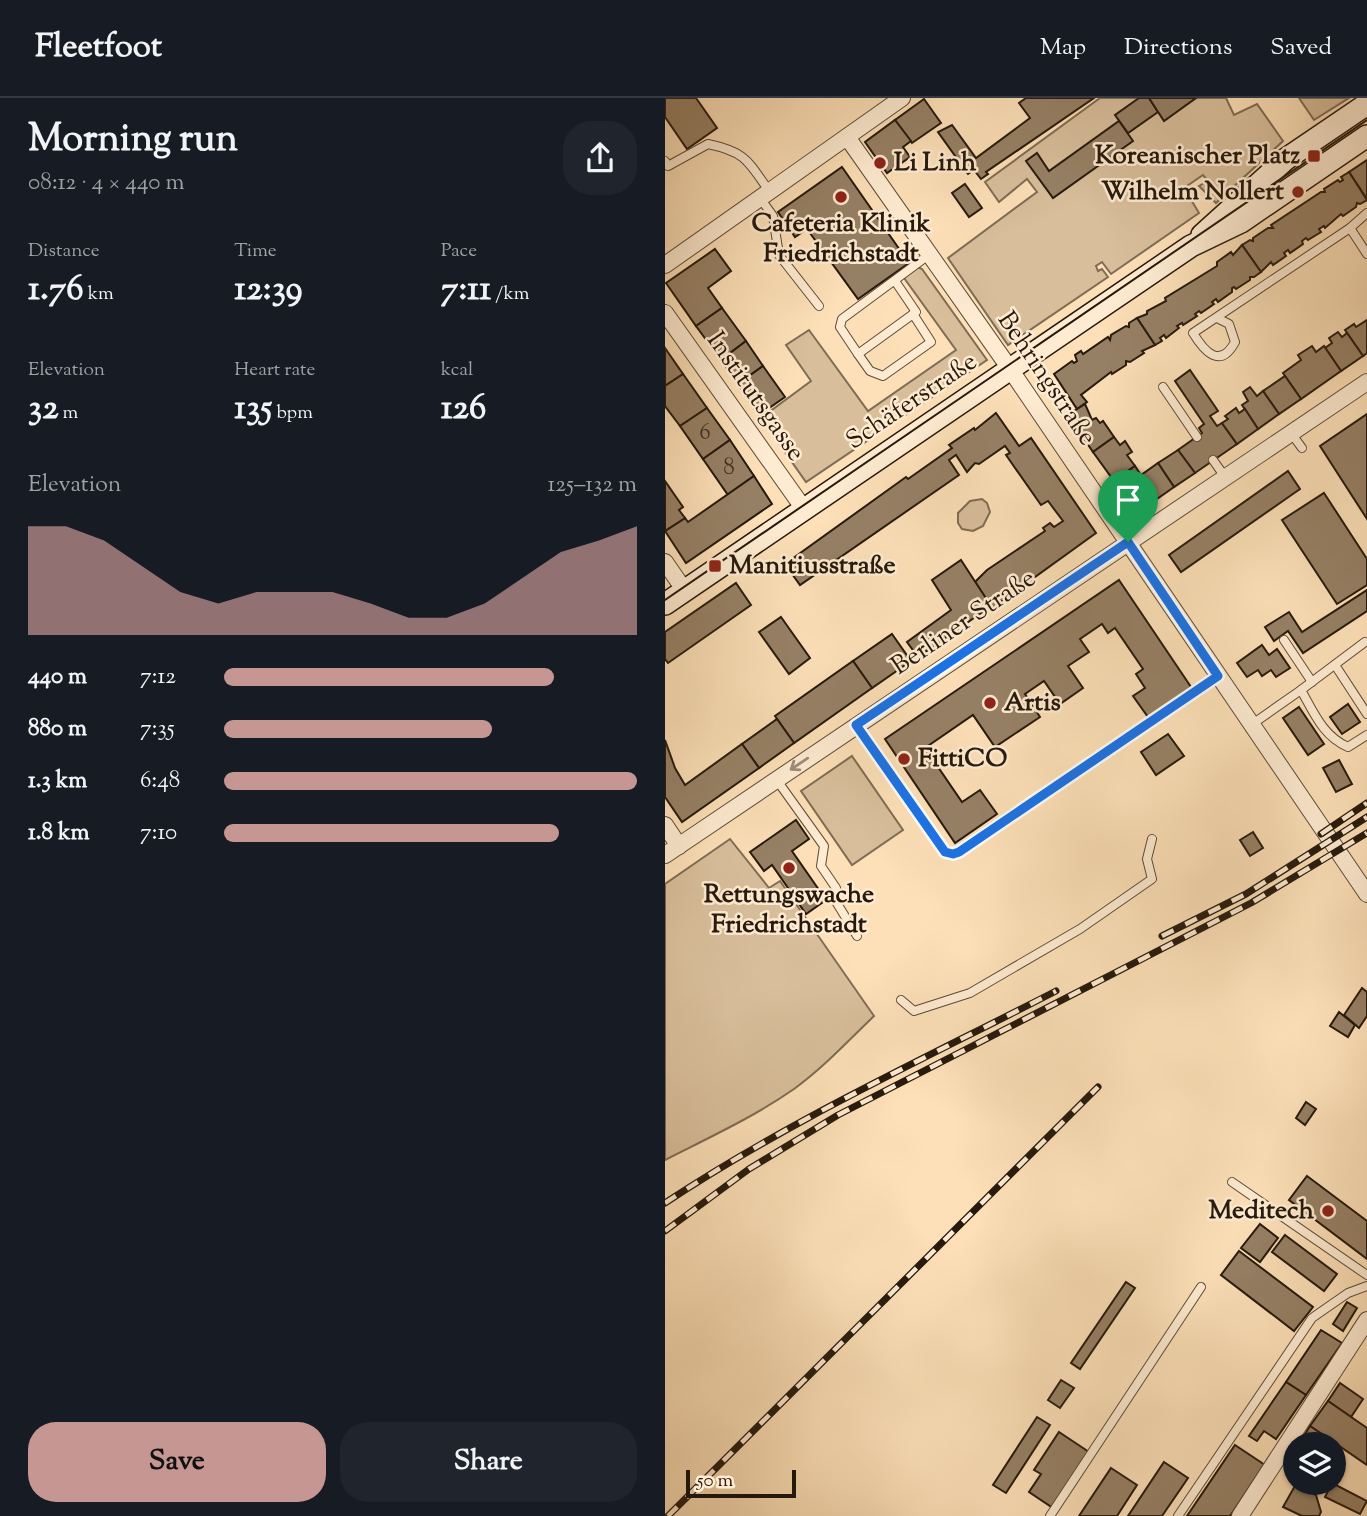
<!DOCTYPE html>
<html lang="en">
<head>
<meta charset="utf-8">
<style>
	:root { --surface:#171b24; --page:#20242c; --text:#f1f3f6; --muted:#9ea1a6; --line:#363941; --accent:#c59692 }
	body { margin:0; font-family:"Sorts Mill Goudy",serif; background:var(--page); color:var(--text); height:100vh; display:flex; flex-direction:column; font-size:26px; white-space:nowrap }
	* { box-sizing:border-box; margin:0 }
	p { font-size:23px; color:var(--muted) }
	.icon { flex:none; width:38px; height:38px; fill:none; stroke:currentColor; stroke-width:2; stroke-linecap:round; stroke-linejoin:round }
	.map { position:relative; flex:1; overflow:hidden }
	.details { display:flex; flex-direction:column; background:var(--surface); width:665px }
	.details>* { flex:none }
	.tools { position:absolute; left:618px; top:1334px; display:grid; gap:14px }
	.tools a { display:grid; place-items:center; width:63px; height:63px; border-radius:50%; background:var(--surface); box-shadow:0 2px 5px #0004; font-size:35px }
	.scale { position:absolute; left:21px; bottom:18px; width:110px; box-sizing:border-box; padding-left:7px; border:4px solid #26190c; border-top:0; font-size:19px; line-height:24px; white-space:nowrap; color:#26190c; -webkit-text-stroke:5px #feebd1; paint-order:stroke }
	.pin { position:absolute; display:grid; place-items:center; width:60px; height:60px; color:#fff; margin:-72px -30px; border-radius:50% 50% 50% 0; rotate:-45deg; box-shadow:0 0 7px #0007 }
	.pin .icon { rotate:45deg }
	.round { display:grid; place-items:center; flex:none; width:74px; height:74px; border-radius:28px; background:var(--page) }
	.head { display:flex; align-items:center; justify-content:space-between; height:119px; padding:0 28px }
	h1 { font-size:38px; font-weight:800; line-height:52px }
	.stats { display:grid; grid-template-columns:repeat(3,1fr); gap:10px; height:119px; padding:7px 28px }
	.stats div { display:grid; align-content:center }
	.stats b { font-size:35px; font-weight:800 }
	.stats small { font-size:19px; font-weight:400 }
	.stats p { font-size:19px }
	.chart { height:196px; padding:14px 28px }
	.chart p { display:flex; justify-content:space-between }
	.chart svg { width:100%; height:126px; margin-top:7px; fill:var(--accent); opacity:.7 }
	.button { display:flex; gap:14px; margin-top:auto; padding:14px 28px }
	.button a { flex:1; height:80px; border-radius:28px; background:var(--accent); color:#111; font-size:28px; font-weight:800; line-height:80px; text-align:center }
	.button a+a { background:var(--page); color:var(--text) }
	ul { padding:0 28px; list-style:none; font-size:23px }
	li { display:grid; grid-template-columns:112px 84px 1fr; align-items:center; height:52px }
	li i { height:18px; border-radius:9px; background:var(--accent) }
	header { display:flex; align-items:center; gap:42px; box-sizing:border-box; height:98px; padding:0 35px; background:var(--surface); border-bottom:2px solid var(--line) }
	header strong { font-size:33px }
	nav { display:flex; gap:38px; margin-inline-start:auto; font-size:24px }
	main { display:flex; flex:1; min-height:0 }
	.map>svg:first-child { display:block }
	.green { fill:#d8be9b; stroke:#7f6c54; stroke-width:2 }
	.building { fill:#968065; stroke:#26190c; stroke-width:2 }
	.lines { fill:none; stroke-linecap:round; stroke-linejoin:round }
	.lane-casing { stroke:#5c4b37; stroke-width:10 }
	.street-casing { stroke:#5c4b37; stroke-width:18 }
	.secondary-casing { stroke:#26190c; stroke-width:24 }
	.lane { stroke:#feebd1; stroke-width:8 }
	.street { stroke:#feebd1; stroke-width:16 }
	.secondary { stroke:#feebd1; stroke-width:21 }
	.tram { stroke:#26190c; stroke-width:2 }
	.rail-casing { stroke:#26190c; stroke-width:7 }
	.rail { stroke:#feebd1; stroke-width:4.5; stroke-dasharray:13; stroke-linecap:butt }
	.oneway { stroke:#9d8c78 }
	.route-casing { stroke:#fff; stroke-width:14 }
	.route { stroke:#1a73e8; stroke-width:9 }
	.poi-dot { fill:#8f2418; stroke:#feebd1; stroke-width:2.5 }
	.labels { text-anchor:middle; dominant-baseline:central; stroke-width:5; stroke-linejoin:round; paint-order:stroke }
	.number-label { font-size:23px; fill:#423322 }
	.poi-label { font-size:26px; font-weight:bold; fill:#26190c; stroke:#feebd1; text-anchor:start }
	.street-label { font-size:26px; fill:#26190c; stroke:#feebd1 }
</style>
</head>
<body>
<header>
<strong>Fleetfoot</strong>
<nav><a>Map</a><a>Directions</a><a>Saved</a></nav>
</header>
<main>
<section class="details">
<div class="head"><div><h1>Morning run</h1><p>08:12 · 4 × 440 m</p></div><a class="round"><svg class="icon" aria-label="share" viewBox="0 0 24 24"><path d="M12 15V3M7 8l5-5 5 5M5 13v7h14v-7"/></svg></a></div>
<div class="stats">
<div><p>Distance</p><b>1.76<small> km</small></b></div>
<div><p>Time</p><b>12:39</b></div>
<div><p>Pace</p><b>7:11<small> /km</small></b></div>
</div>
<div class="stats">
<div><p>Elevation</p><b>32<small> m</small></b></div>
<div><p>Heart rate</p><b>135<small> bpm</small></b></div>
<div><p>kcal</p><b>126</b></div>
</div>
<div class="chart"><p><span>Elevation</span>125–132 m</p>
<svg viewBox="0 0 160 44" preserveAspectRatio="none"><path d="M0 44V6L10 6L20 11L30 20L40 29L50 33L60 29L70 29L80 29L90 33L100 38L110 38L120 33L130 24L140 15L150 11L160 6V44z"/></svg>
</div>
<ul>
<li><b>440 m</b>7:12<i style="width:80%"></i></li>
<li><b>880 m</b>7:35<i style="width:65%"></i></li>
<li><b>1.3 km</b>6:48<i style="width:100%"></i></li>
<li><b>1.8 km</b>7:10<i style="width:81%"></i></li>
</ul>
<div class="button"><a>Save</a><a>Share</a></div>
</section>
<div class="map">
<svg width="702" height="1418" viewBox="0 0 702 1418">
	<rect width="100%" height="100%" fill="#fde0b8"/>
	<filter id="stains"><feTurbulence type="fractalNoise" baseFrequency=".00286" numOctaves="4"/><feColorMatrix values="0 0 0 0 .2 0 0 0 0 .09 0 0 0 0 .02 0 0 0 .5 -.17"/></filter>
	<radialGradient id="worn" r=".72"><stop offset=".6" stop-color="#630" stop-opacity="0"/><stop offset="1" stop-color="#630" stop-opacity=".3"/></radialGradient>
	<g class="green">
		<path d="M 435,0 L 484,0 L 499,22 L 531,0 L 561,0 L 569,17 L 592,6 L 618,43 L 551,105 L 534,88 L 543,83 L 538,77 L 519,90 L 534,115 L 446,176 L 437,164 L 431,168 L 433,173 L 437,171 L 443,179 L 343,247 L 283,160 L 372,94 L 362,81 L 334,104 L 320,84 Z"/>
		<path d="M 634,0 L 684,0 L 649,22 Z"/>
		<path d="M 244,165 L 257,171 L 322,262 L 141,384 L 96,320 L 146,283 L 121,247 L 144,232 L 203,313 L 291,252 L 234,173 Z"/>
		<path d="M 317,401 L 322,405 L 325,414 L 318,428 L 308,433 L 297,431 L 293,425 L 293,415 L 305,403 Z"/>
		<path d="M 187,658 L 238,732 L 187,767 L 136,693 Z"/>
		<path d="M 65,741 L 104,790 L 115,783 L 209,918 C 183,943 158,970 129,991 C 89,1019 43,1040 0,1062 L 0,786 Z"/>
	</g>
	<g class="building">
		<path d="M 0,0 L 31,0 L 52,30 L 22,51 L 0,19 Z"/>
		<path d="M 361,0 L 429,0 L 321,74 L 323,76 L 316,81 L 309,72 L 303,76 L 273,34 L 287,27 L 311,60 L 365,20 L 354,5 Z"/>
		<path d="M 474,0 L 484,0 L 493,14 L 463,35 L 450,17 Z"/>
		<path d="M 484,0 L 531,0 L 499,23 Z"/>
		<path d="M 259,1 L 276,25 L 247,45 L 230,22 Z"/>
		<path d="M 230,22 L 246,43 L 238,49 L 245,59 L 222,75 L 200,44 Z"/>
		<path d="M 454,23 L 468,43 L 388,100 L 361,63 L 372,55 L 384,73 Z"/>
		<path d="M 702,62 L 702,101 L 684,74 Z"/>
		<path d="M 177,69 L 244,165 L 193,201 L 142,131 L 130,139 L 113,114 Z"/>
		<path d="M 684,74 L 702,102 L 695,106 L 692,105 L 691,109 L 678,118 L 676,116 L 660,130 L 659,128 L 654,131 L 656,134 L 643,142 L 641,140 L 637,143 L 638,146 L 625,155 L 623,152 L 619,155 L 621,158 L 608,167 L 606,164 L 596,174 L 577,147 L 585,142 L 588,143 L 588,140 L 603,130 L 608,130 L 606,127 L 656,94 L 660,94 L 659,91 L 673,82 L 675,84 L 678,82 L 676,79 Z"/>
		<path d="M 300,86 L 317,110 L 304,119 L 287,95 Z"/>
		<path d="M 577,147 L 596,174 L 589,179 L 585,179 L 585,182 L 571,191 L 569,189 L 567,190 L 567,194 L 553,204 L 551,201 L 547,204 L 549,206 L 536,215 L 534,213 L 530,216 L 532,218 L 518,227 L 517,225 L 512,228 L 514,230 L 501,240 L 499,237 L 495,240 L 497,243 L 490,247 L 472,220 L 482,216 L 482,213 L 501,203 L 500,200 L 552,168 L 552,164 L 566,154 L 568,157 Z"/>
		<path d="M 50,151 L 66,173 L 43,190 L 57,210 L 31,228 L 1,185 Z"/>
		<path d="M 57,210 L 81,243 L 56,262 L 31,228 Z"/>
		<path d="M 472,220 L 490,247 L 477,253 L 479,255 L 465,264 L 461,263 L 461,267 L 447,276 L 446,274 L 416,297 L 422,304 L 412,311 L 389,276 L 407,263 L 409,265 L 412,263 L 410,257 L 416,253 L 418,256 L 443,239 L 445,242 L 446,237 L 461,228 L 464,229 L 464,225 Z"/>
		<path d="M 702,222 L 702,255 L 698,258 L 680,232 L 689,226 L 691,229 Z"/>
		<path d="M 673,234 L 677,239 L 682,235 L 698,258 L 676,273 L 660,250 L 667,245 L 664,240 Z"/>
		<path d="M 81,243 L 98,268 L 73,286 L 56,262 Z"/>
		<path d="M 647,248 L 651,254 L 659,248 L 676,273 L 636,301 L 618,275 L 636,262 L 633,257 Z"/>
		<path d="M 0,250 L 18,276 L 0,288 Z"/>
		<path d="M 98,268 L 120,299 L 94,317 L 73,286 Z"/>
		<path d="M 525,272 L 553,313 L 545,318 L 552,328 L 557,325 L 572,346 L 530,375 L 513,352 L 537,335 L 534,330 L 539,326 L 510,283 Z"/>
		<path d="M 18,276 L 42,310 L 15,328 L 0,308 L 0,288 Z"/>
		<path d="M 620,278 L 636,301 L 614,316 L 598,293 Z"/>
		<path d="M 585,289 L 592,298 L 598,293 L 614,316 L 593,331 L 577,307 L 583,303 L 578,294 Z"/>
		<path d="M 420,306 L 427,322 L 431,320 L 435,325 L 438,323 L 449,339 L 428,354 L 403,317 Z"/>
		<path d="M 42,310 L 65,342 L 38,361 L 15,328 Z"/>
		<path d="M 571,310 L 574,315 L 580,311 L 593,331 L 572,346 L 557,325 L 563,321 L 560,318 Z"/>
		<path d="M 331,315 L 354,348 L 366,340 L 431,435 L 327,510 L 310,484 L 322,472 L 380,433 L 378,430 L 385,425 L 389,429 L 398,423 L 383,403 L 376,407 L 341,357 L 345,355 L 340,348 L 314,366 L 310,365 L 302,374 L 291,357 L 284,362 L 294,377 L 135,487 L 120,466 L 241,379 L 243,381 L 287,350 L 284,347 L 309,330 L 310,332 Z"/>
		<path d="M 702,316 L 702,421 L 655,348 Z"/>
		<path d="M 449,339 L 455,347 L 460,343 L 467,354 L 462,357 L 470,368 L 449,383 L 428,354 Z"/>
		<path d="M 65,342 L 89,378 L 63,397 L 38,361 Z"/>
		<path d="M 513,352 L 530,375 L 509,389 L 493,365 Z"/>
		<path d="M 493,365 L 509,389 L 475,413 L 467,410 L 449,383 L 470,368 L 476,377 Z"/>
		<path d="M 623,373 L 635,391 L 516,474 L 504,457 Z"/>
		<path d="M 89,378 L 107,406 L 21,465 L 0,433 L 20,420 L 23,424 Z"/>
		<path d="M 0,383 L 18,409 L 14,412 L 20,420 L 0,433 Z"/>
		<path d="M 659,395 L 702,461 L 702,487 L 672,506 L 617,422 Z"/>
		<path d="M 296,462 L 326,508 L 253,559 L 242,544 L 286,512 L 267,482 Z"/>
		<path d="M 454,482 L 526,589 L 483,619 L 468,598 L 480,590 L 471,576 L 478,571 L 450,530 L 443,535 L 437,526 L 415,541 L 424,554 L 403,568 L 418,590 L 395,606 L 379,583 L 360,596 L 375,619 L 330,649 L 308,617 L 260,650 L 297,704 L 315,692 L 332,716 L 290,745 L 220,641 Z"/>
		<path d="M 71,485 L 86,507 L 3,565 L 0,561 L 0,534 Z"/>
		<path d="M 702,492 L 702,513 L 638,555 L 623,533 L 609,543 L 600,529 L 624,514 L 637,534 Z"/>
		<path d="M 116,519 L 145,560 L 124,576 L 94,534 Z"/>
		<path d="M 227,536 L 246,563 L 207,590 L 188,563 Z"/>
		<path d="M 597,547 L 604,557 L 612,551 L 625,570 L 611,579 L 606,572 L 597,578 L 593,572 L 582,579 L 572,565 Z"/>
		<path d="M 188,563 L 207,590 L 129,645 L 110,618 Z"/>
		<path d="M 683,606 L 695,624 L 677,636 L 665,619 Z"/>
		<path d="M 634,609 L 659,646 L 643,657 L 618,620 Z"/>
		<path d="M 112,621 L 129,645 L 94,670 L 77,646 Z"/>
		<path d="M 503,636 L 519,658 L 491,677 L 476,654 Z"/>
		<path d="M 0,642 L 10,670 L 20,687 L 77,646 L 94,670 L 17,724 L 0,699 Z"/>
		<path d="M 674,662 L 687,686 L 671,694 L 658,670 Z"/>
		<path d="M 131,722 L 144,741 L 127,753 L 161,802 L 141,816 L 107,767 L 99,773 L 85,754 Z"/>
		<path d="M 588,734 L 598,750 L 585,758 L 575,742 Z"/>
		<path d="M 697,890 L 702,894 L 702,918 L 694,930 L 679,917 Z"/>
		<path d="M 674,914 L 690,927 L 683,939 L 665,928 Z"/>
		<path d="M 641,1004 L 651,1011 L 640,1027 L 631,1020 Z"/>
		<path d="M 642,1078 L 702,1123 L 702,1161 L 624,1102 Z"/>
		<path d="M 595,1126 L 613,1140 L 595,1164 L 576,1150 Z"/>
		<path d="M 620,1137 L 672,1176 L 659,1193 L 607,1154 Z"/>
		<path d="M 574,1153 L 648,1209 L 629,1233 L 556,1177 Z"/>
		<path d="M 461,1184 L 470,1190 L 415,1271 L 406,1265 Z"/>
		<path d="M 682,1204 L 692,1210 L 678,1233 L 668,1226 Z"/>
		<path d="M 656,1232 L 677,1245 L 641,1297 L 621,1284 Z"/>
		<path d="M 396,1282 L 409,1290 L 395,1310 L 383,1302 Z"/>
		<path d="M 621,1284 L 641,1297 L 611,1341 L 599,1333 L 592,1343 L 584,1338 Z"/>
		<path d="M 675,1285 L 698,1301 L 686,1319 L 663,1303 Z"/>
		<path d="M 663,1303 L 702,1330 L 702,1367 L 645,1328 Z"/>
		<path d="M 372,1319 L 385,1327 L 341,1395 L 328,1387 Z"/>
		<path d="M 645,1328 L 670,1345 L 668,1347 L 634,1346 Z"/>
		<path d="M 394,1334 L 424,1354 L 388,1410 L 364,1394 L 376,1376 L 369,1372 Z"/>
		<path d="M 570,1347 L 600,1367 L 565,1418 L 522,1418 Z"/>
		<path d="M 499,1364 L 523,1380 L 497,1418 L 463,1418 Z"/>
		<path d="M 446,1370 L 472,1387 L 452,1418 L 414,1418 Z"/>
		<path d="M 667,1385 L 702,1403 L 695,1416 L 660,1399 Z"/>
		<path d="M 631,1386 L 651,1397 L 656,1414 L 654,1418 L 637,1418 L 618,1409 Z"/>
	</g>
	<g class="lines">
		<g class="lane-casing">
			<g id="lane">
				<path d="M 0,63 L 3,68 L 43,46 C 81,54 83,63 104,93"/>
				<path d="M 95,100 L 108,118 L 114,157 L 154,208"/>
				<path d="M 685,130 L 702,115"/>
				<path d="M 230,183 L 251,214 L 193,256 L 175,229 L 177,221 L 265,156"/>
				<path d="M 552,220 L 564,226 L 570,244 C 555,272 539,253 528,235 L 685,130 L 702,156"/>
				<path d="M 193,256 L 205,273 L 218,278 L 266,244 L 248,216"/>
				<path d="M 498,289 L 532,339"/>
				<path d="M 626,335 L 637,350"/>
				<path d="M 548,362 L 560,379"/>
				<path d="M 619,542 L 647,584"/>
				<path d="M 670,567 L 702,616"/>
				<path d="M 636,592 L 700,544"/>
				<path d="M 191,627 L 280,754 L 288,756 L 553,577"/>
				<path d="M 586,627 L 636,592 C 649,615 658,638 683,649 L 702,637"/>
				<path d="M 111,681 L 159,748 L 156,768 L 171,790 L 170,802 L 192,838"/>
				<path d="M 236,902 L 249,913 L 305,895 L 415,831 L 487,781 L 482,761 L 487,741"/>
				<path d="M 567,1084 L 702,1177"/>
				<path d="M 385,1418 L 536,1189"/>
				<path d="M 513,1418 L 647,1220 L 683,1195 L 702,1188"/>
			</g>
		</g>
		<g class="street-casing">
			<g id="street">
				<path d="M 182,39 L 343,268 L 702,796"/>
				<path d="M 0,167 L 237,0"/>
				<path d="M 0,215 L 139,411"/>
				<path d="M 0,464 L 20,493"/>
				<path d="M 0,727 L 14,748"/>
				<path d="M 0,757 L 702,284"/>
				<path d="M 575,1418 L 702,1222"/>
			</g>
		</g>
		<g class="secondary-casing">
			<g id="secondary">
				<path d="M 537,137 L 621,61 L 702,6"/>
				<path d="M 0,506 L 526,148 L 576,124 L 702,38"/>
			</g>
		</g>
		<use href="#lane" class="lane"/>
		<use href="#street" class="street"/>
		<use href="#secondary" class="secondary"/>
		<path class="tram" d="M 0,502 L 702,22"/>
		<g class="rail-casing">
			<g id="rail">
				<path d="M 656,736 L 702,705"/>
				<path d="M 497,838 L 581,796 L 702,719"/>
				<path d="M 0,1105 C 124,1023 259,961 391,893"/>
				<path d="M 0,1133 L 84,1071 L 173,1017 L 586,805 L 702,735"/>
				<path d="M 3,1418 L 433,989"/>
			</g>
		</g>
		<use href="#rail" class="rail"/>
	</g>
	<defs><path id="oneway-shaft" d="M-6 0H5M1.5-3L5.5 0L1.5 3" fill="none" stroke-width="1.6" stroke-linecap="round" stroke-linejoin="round" transform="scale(1.75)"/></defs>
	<use class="oneway" href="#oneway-shaft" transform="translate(134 666) rotate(146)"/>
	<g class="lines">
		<g class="route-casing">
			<path id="route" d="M 463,444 L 553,578 L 294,754 L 288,756 L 280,754 L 191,627 Z"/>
		</g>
		<use href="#route" class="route"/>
	</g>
	<g class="poi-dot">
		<rect x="642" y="51" width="14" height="14" rx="3.5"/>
		<circle cx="215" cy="65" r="7"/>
		<circle cx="633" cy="94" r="7"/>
		<circle cx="176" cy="99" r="7"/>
		<rect x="43" y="461" width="14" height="14" rx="3.5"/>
		<circle cx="325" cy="605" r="7"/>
		<circle cx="239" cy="661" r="7"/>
		<circle cx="124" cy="770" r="7"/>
		<circle cx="663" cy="1113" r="7"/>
	</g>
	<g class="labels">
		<g class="number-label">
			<text x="40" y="335">6</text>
			<text x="64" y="370">8</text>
		</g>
		<g class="poi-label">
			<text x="635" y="58" text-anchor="end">Koreanischer Platz</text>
			<text x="229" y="65">Li Linh</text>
			<text x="619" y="94" text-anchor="end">Wilhelm Nollert</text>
			<text x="176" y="126" text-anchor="middle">Cafeteria Klinik<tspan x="176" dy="30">Friedrichstadt</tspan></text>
			<text x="64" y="468">Manitiusstraße</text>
			<text x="339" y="605">Artis</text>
			<text x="253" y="661">FittiCO</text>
			<text x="124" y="797" text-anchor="middle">Rettungswache<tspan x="124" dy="30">Friedrichstadt</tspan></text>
			<text x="649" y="1113" text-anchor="end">Meditech</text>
		</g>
		<g class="street-label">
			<text transform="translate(381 281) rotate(56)">Behringstraße</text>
			<text transform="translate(90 299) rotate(55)">Institutsgasse</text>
			<text transform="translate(247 304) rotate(-34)">Schäferstraße</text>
			<text transform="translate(299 525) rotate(-34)">Berliner Straße</text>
		</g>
	</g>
	<rect width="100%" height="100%" filter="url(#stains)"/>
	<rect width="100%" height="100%" fill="url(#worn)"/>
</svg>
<div class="tools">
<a><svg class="icon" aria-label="layers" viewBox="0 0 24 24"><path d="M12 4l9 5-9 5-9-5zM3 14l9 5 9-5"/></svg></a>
</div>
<div class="scale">50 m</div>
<div class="pin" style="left:463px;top:444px;background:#1e9e55"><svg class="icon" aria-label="arrive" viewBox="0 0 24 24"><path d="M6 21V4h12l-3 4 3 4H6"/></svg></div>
</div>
</main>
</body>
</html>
